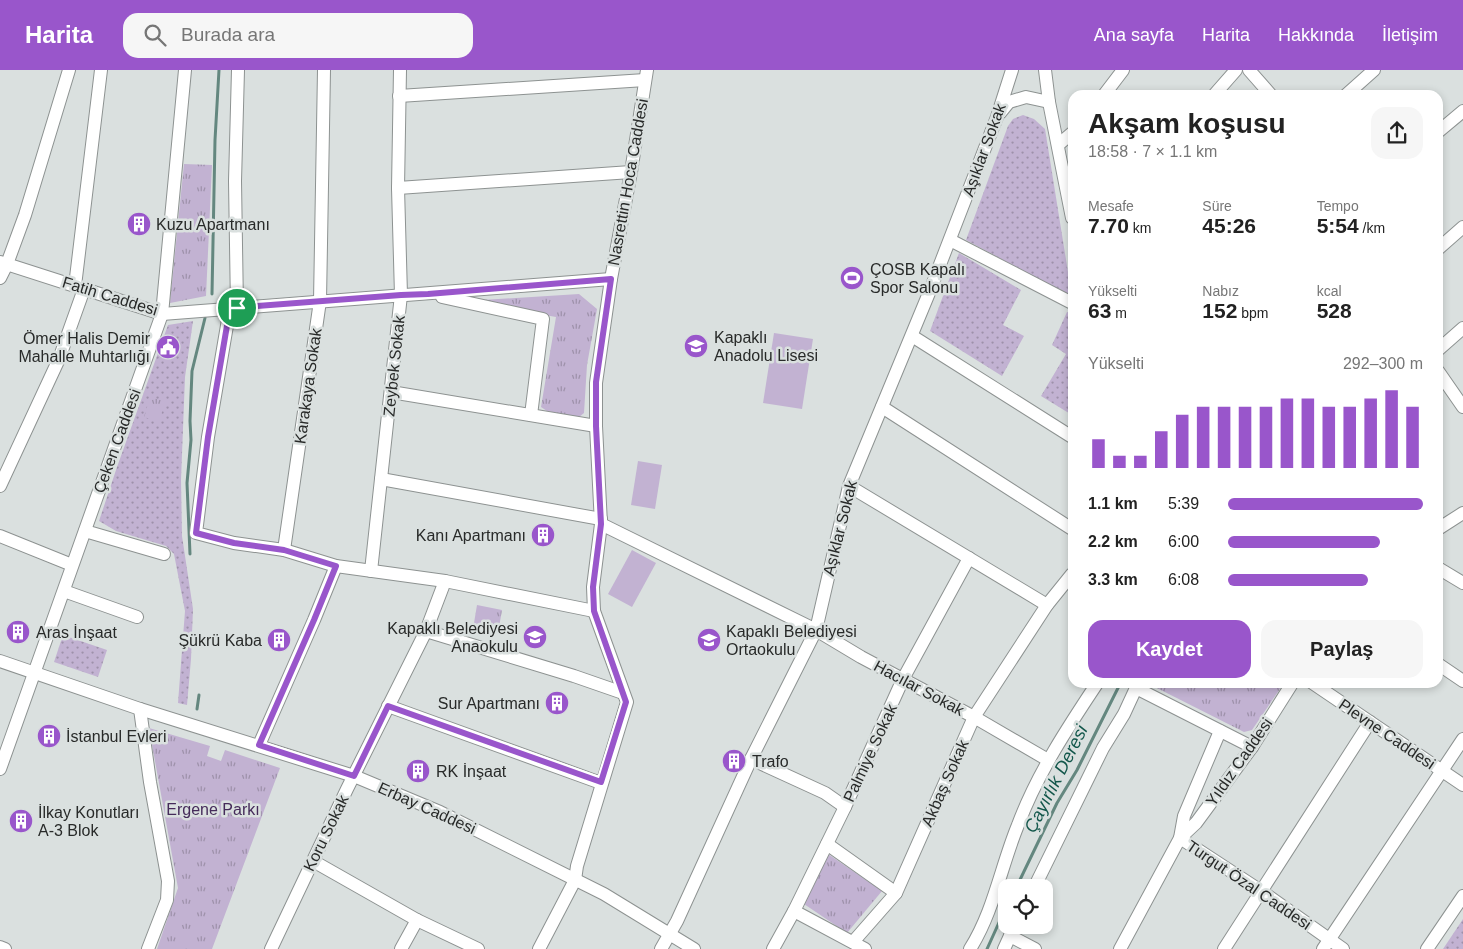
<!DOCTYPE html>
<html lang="tr">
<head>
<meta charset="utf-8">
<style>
	:root { --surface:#fff; --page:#f6f6f6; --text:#222; --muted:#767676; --accent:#9956cb }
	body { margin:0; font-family:Arial,sans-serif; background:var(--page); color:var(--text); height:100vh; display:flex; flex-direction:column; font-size:19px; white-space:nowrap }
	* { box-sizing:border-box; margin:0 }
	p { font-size:16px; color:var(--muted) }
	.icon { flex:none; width:28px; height:28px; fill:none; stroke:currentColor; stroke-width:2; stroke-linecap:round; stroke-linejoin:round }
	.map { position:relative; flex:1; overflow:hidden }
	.sheet { position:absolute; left:1068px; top:20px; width:375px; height:598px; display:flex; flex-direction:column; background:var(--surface); border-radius:15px; box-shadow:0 2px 8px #0003 }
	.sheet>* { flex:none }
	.fabs { position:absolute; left:998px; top:809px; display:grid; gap:10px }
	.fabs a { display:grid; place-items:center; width:55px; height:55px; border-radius:10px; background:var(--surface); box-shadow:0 2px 8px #0003; font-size:25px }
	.pin { position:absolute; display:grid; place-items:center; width:42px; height:42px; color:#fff; margin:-21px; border:2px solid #fff; border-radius:50%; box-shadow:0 1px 5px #0007 }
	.round { display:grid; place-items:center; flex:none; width:52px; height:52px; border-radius:15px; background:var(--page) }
	.headline { display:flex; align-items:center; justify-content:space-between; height:85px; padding:0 20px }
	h1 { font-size:28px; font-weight:700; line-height:38px }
	.stats { display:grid; grid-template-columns:repeat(3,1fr); gap:8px; height:85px; padding:5px 20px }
	.stats div { display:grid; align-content:center }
	.stats b { font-size:21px; font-weight:700 }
	.stats small { font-size:14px; font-weight:400 }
	.stats p { font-size:14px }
	.chart { height:140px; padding:10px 20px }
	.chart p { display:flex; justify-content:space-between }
	.chart svg { width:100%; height:90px; margin-top:5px; stroke:var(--accent); stroke-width:6 }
	.button { display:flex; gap:10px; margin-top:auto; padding:10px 20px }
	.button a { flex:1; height:58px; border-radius:15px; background:var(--accent); color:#fff; font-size:20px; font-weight:700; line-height:58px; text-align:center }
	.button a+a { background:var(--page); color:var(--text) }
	ul { padding:0 20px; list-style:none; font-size:16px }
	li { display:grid; grid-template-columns:80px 60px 1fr; align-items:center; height:38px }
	li i { height:12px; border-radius:6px; background:var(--accent) }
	header { display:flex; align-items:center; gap:30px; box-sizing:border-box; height:70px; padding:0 25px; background:var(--accent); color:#fff }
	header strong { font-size:24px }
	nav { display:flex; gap:28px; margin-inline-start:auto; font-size:18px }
	.search { width:350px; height:45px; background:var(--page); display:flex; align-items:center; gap:12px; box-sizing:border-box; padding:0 18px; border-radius:15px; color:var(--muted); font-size:19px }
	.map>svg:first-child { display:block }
	.grass { fill:url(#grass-dots) }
	.park { fill:url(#park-tufts) }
	.garden { fill:#c2b2d2 }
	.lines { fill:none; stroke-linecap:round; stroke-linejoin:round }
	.stream { stroke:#64877f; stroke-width:3 }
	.minor-casing { stroke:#8d9291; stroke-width:14 }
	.minor { stroke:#fff; stroke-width:12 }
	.route-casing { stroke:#fff; stroke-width:10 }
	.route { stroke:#9956cb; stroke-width:6 }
	.labels { text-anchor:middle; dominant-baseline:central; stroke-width:5; stroke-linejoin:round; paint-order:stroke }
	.street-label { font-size:16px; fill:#282a29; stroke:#dae0df }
	.poi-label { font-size:16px; fill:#282a29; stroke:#dae0df; text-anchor:start }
	.park-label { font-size:16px; fill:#452b5a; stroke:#dae0df }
	.water-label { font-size:18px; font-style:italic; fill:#13574b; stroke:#dae0df }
</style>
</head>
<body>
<header>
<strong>Harita</strong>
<div class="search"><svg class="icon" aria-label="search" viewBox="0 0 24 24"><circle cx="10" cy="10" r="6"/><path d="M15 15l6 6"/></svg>Burada ara</div>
<nav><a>Ana sayfa</a><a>Harita</a><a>Hakkında</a><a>İletişim</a></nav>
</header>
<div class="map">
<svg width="1463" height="879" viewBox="0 0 1463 879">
	<defs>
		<pattern id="grass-dots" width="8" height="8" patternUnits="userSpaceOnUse" patternTransform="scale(1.25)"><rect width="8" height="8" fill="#c2b2d2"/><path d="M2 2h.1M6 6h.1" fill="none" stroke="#9e91aa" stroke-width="1.8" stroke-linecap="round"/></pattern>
		<pattern id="park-tufts" width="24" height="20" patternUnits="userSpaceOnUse" patternTransform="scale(1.25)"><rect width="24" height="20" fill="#c2b2d2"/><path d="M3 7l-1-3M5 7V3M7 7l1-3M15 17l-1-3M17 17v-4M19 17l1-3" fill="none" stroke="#9e91aa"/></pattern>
	</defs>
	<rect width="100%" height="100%" fill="#dae0df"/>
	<g class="grass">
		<path d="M 1023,45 L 1034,49 L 1045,59 L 1072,227 L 966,170 L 1008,56 L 1013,49 Z"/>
		<path d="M 959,183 L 1021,220 L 1003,255 L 1024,266 L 1002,306 L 930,261 Z"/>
		<path d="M 1067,242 L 1072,243 L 1072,345 L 1041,326 L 1066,284 L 1052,275 Z"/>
		<path d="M 193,251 L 185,307 L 181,410 L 182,466 L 193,539 L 191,589 L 187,635 L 178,633 L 185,541 L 174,484 L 166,476 L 116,461 L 99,451 L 117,397 L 168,255 Z"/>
		<path d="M 63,565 L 107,580 L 98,607 L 54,592 Z"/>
		<path d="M 1463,849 L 1463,879 L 1443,879 Z"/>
	</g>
	<g class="park">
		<path d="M 184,94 L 212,95 L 206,226 L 170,233 Z"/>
		<path d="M 579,224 L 597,239 L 587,295 L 584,343 L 579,347 L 547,341 L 541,337 L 556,247 L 482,234 L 482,230 Z"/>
		<path d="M 150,327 L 165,331 L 159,352 L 144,347 Z"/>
		<path d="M 477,535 L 502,540 L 498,563 L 473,559 Z"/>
		<path d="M 1147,613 L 1284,612 L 1284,613 L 1252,660 L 1244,662 Z"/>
		<path d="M 149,658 L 210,676 L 207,686 L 221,691 L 225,680 L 280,698 L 212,879 L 157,879 L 178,818 Z"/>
		<path d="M 828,784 L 882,821 L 847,863 L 804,834 Z"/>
	</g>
	<g class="garden">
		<path d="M 774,263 L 813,269 L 802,339 L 763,333 Z"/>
		<path d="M 638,391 L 662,395 L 655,439 L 631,435 Z"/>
		<path d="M 632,480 L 656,493 L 632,537 L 608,524 Z"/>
	</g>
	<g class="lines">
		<g class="stream">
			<path d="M 212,224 L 215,70 L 219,0"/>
			<path d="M 190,484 L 187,413 L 191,370 L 190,351 L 192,301 L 205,248"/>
			<path d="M 197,639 L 199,625"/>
			<path d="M 1016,818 L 1057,733 L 1077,700 L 1121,612"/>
			<path d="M 987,879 L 1006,837"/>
		</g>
		<g class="minor-casing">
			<g id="minor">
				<path d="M 1045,0 L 1049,32 L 1072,148"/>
				<path d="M 1249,0 L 1271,25"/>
				<path d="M 1104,25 L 1123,0"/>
				<path d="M 1214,25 L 1236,0"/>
				<path d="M 1346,25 L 1374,0"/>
				<path d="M 399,26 L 645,10"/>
				<path d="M 1000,43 L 1009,32 L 1026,27 L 1049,32"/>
				<path d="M 1438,62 L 1463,41"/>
				<path d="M 1058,75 L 1072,63"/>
				<path d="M 398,118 L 631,102"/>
				<path d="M 950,170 L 1072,233"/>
				<path d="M 1438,179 L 1463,157"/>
				<path d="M 0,192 L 162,244 L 611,209"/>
				<path d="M 0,208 L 7,194 L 25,145 L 69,0"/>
				<path d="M 75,216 L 101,0"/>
				<path d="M 442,227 L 543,249 L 531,345"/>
				<path d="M 230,238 L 208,367 L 196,463 L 234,473 L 284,480 L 336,496 L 445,511 L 594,541"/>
				<path d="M 237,238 L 235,111 L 238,0"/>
				<path d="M 912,266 L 1072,367"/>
				<path d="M 1438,280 L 1463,258"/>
				<path d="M 1438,301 L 1463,337"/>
				<path d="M 391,322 L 596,356"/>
				<path d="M 882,337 L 1072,459"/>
				<path d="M 381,409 L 601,449"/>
				<path d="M 0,416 L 59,289 L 84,219"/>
				<path d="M 849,416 L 1047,535"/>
				<path d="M 601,454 L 816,560 L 861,587 L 974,647 L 1048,690"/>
				<path d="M 1438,459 L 1463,443"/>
				<path d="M 85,461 L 164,484"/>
				<path d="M 0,466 L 72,495"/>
				<path d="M 284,480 L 320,231 L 324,0"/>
				<path d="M 1438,498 L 1463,513"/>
				<path d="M 371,501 L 401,225 L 398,118 L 400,0"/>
				<path d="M 64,521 L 137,547"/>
				<path d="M 426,561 L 574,606 L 623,623"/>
				<path d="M 0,591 L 140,639 L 354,706 L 440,742 L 604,824 L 694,879"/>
				<path d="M 1438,594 L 1463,611"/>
				<path d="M 1311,612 L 1463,715"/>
				<path d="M 388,636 L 601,713"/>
				<path d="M 140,639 L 150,712 L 168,811 L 167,830 L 148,879"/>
				<path d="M 1220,661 L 1184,746 L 1180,768 L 1261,821 L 1343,879"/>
				<path d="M 259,675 L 314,550 L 336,496"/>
				<path d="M 751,689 L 825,723 L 845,737"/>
				<path d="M 0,699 L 162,244 L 185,0"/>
				<path d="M 827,774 L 896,823"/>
				<path d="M 313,791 L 417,850 L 478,879"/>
				<path d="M 1034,818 L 1103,678 L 1124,644 L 1136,618 L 1252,677"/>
				<path d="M 794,841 L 865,879"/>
				<path d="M 1010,866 L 1035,879"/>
				<path d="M 853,872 L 896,823 L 974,647 L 1047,535 L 1072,504"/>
				<path d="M 0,877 L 5,879"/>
				<path d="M 271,879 L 347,719 L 426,561 L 445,511"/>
				<path d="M 401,879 L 417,850"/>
				<path d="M 539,879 L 575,810 L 577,796 L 627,632 L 594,541 L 593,517 L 601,454 L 596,356 L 596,313 L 611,209 L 631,102 L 647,0"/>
				<path d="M 661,879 L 677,851 L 751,689 L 816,560 L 849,416 L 929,223 L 997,47 L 1012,0"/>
				<path d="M 773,879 L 794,841 L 845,737 L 903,609 L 969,488"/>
				<path d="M 970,879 C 994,841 1001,796 1018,755 C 1037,704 1068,657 1098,612"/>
				<path d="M 1004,879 L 1015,855"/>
				<path d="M 1120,879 L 1180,768 L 1196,753 L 1252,677 L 1293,612"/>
				<path d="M 1224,879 L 1370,652"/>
				<path d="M 1323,879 L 1463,669"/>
				<path d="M 1427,879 L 1463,826"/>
			</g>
		</g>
		<use href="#minor" class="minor"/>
	</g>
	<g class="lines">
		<g class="route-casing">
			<path id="route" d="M 611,209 L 596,312 L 596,356 L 601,454 L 593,517 L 594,541 L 626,632 L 601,712 L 388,636 L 354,706 L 259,675 L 314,550 L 336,496 L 284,480 L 234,473 L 196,463 L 208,367 L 230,238 L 401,225 L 428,224 Z"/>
		</g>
		<use href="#route" class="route"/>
	</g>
	<defs>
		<g id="building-disc" transform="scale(1.25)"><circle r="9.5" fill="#9956cb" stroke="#dae0df"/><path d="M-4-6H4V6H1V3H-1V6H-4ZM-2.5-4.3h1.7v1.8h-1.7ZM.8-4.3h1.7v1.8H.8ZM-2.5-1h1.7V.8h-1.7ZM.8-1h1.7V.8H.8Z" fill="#fff"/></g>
		<g id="stadium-disc" transform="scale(1.25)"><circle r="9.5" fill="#9956cb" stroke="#dae0df"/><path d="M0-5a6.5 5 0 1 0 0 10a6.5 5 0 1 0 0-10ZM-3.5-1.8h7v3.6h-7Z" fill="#fff"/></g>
		<g id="school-disc" transform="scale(1.25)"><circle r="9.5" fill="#9956cb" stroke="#dae0df"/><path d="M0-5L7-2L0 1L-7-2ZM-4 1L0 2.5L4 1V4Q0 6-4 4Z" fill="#fff"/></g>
		<g id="civic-disc" transform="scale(1.25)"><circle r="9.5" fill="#9956cb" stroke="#dae0df"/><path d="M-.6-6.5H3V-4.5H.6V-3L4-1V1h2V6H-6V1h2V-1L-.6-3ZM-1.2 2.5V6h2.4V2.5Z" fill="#fff"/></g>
	</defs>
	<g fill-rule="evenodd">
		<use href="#building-disc" x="139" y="154"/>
		<use href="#stadium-disc" x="852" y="208"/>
		<use href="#school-disc" x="696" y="276"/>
		<use href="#civic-disc" x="168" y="277"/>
		<use href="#building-disc" x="543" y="465"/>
		<use href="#building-disc" x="18" y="562"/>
		<use href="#school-disc" x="535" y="567"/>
		<use href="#building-disc" x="279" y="570"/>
		<use href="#school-disc" x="709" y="570"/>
		<use href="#building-disc" x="557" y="633"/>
		<use href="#building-disc" x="49" y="666"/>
		<use href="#building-disc" x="734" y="691"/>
		<use href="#building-disc" x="418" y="701"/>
		<use href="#building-disc" x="21" y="751"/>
	</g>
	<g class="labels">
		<g class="street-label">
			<text transform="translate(984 80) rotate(-70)">Aşıklar Sokak</text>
			<text transform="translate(628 112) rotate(-80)">Nasrettin Hoca Caddesi</text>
			<text transform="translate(110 226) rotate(17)">Fatih Caddesi</text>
			<text transform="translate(394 296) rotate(-84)">Zeybek Sokak</text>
			<text transform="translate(308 316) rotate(-82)">Karakaya Sokak</text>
			<text transform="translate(117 371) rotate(-70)">Çeken Caddesi</text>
			<text transform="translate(840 458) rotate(-76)">Aşıklar Sokak</text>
			<text transform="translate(919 618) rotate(28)">Hacılar Sokak</text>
			<text transform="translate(1387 664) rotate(34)">Plevne Caddesi</text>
			<text transform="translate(870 683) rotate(-65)">Palmiye Sokak</text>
			<text transform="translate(1239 692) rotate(-55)">Yıldız Caddesi</text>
			<text transform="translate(945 713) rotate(-66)">Akbaş Sokak</text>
			<text transform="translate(427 738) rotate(24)">Erbay Caddesi</text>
			<text transform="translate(326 763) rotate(-64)">Koru Sokak</text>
			<text transform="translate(1249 815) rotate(34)">Turgut Özal Caddesi</text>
		</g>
		<g class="poi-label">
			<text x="156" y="154">Kuzu Apartmanı</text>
			<text x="870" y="199">ÇOSB Kapalı<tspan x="870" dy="18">Spor Salonu</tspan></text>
			<text x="714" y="267">Kapaklı<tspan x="714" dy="18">Anadolu Lisesi</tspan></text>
			<text x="150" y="268" text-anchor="end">Ömer Halis Demir<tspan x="150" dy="18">Mahalle Muhtarlığı</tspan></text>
			<text x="526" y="465" text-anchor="end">Kanı Apartmanı</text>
			<text x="518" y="558" text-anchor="end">Kapaklı Belediyesi<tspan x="518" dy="18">Anaokulu</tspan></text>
			<text x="726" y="561">Kapaklı Belediyesi<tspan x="726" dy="18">Ortaokulu</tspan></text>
			<text x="36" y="562">Aras İnşaat</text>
			<text x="262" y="570" text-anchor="end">Şükrü Kaba</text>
			<text x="540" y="633" text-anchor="end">Sur Apartmanı</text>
			<text x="66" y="666">İstanbul Evleri</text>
			<text x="752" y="691">Trafo</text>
			<text x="436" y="701">RK İnşaat</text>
			<text x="38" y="742">İlkay Konutları<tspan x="38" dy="18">A-3 Blok</tspan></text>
		</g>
		<g class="park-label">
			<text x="213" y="739">Ergene Parkı</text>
		</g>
		<g class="water-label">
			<text transform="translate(1056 709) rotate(-63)">Çayırlık Deresi</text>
		</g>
	</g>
</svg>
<div class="fabs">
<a><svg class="icon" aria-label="locate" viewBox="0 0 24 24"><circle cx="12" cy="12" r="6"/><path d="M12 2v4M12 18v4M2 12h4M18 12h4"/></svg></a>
</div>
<div class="pin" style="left:237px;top:238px;background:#1e9e55"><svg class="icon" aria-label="arrive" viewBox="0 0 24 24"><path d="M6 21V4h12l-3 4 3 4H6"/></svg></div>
<section class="sheet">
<div class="headline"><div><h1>Akşam koşusu</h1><p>18:58 · 7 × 1.1 km</p></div><a class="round"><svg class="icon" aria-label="share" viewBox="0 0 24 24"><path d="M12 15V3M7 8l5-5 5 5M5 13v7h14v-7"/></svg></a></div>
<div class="stats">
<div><p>Mesafe</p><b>7.70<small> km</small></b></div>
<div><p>Süre</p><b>45:26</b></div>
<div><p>Tempo</p><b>5:54<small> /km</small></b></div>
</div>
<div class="stats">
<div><p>Yükselti</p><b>63<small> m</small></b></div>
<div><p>Nabız</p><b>152<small> bpm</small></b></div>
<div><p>kcal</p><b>528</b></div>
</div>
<div class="chart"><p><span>Yükselti</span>292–300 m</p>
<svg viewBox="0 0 160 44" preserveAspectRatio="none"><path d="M5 44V30M15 44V38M25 44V38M35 44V26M45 44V18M55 44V14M65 44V14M75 44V14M85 44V14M95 44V10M105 44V10M115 44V14M125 44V14M135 44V10M145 44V6M155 44V14"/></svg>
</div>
<ul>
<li><b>1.1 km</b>5:39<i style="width:100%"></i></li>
<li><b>2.2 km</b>6:00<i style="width:78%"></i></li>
<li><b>3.3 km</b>6:08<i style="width:72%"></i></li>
</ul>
<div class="button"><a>Kaydet</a><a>Paylaş</a></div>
</section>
</div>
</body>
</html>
